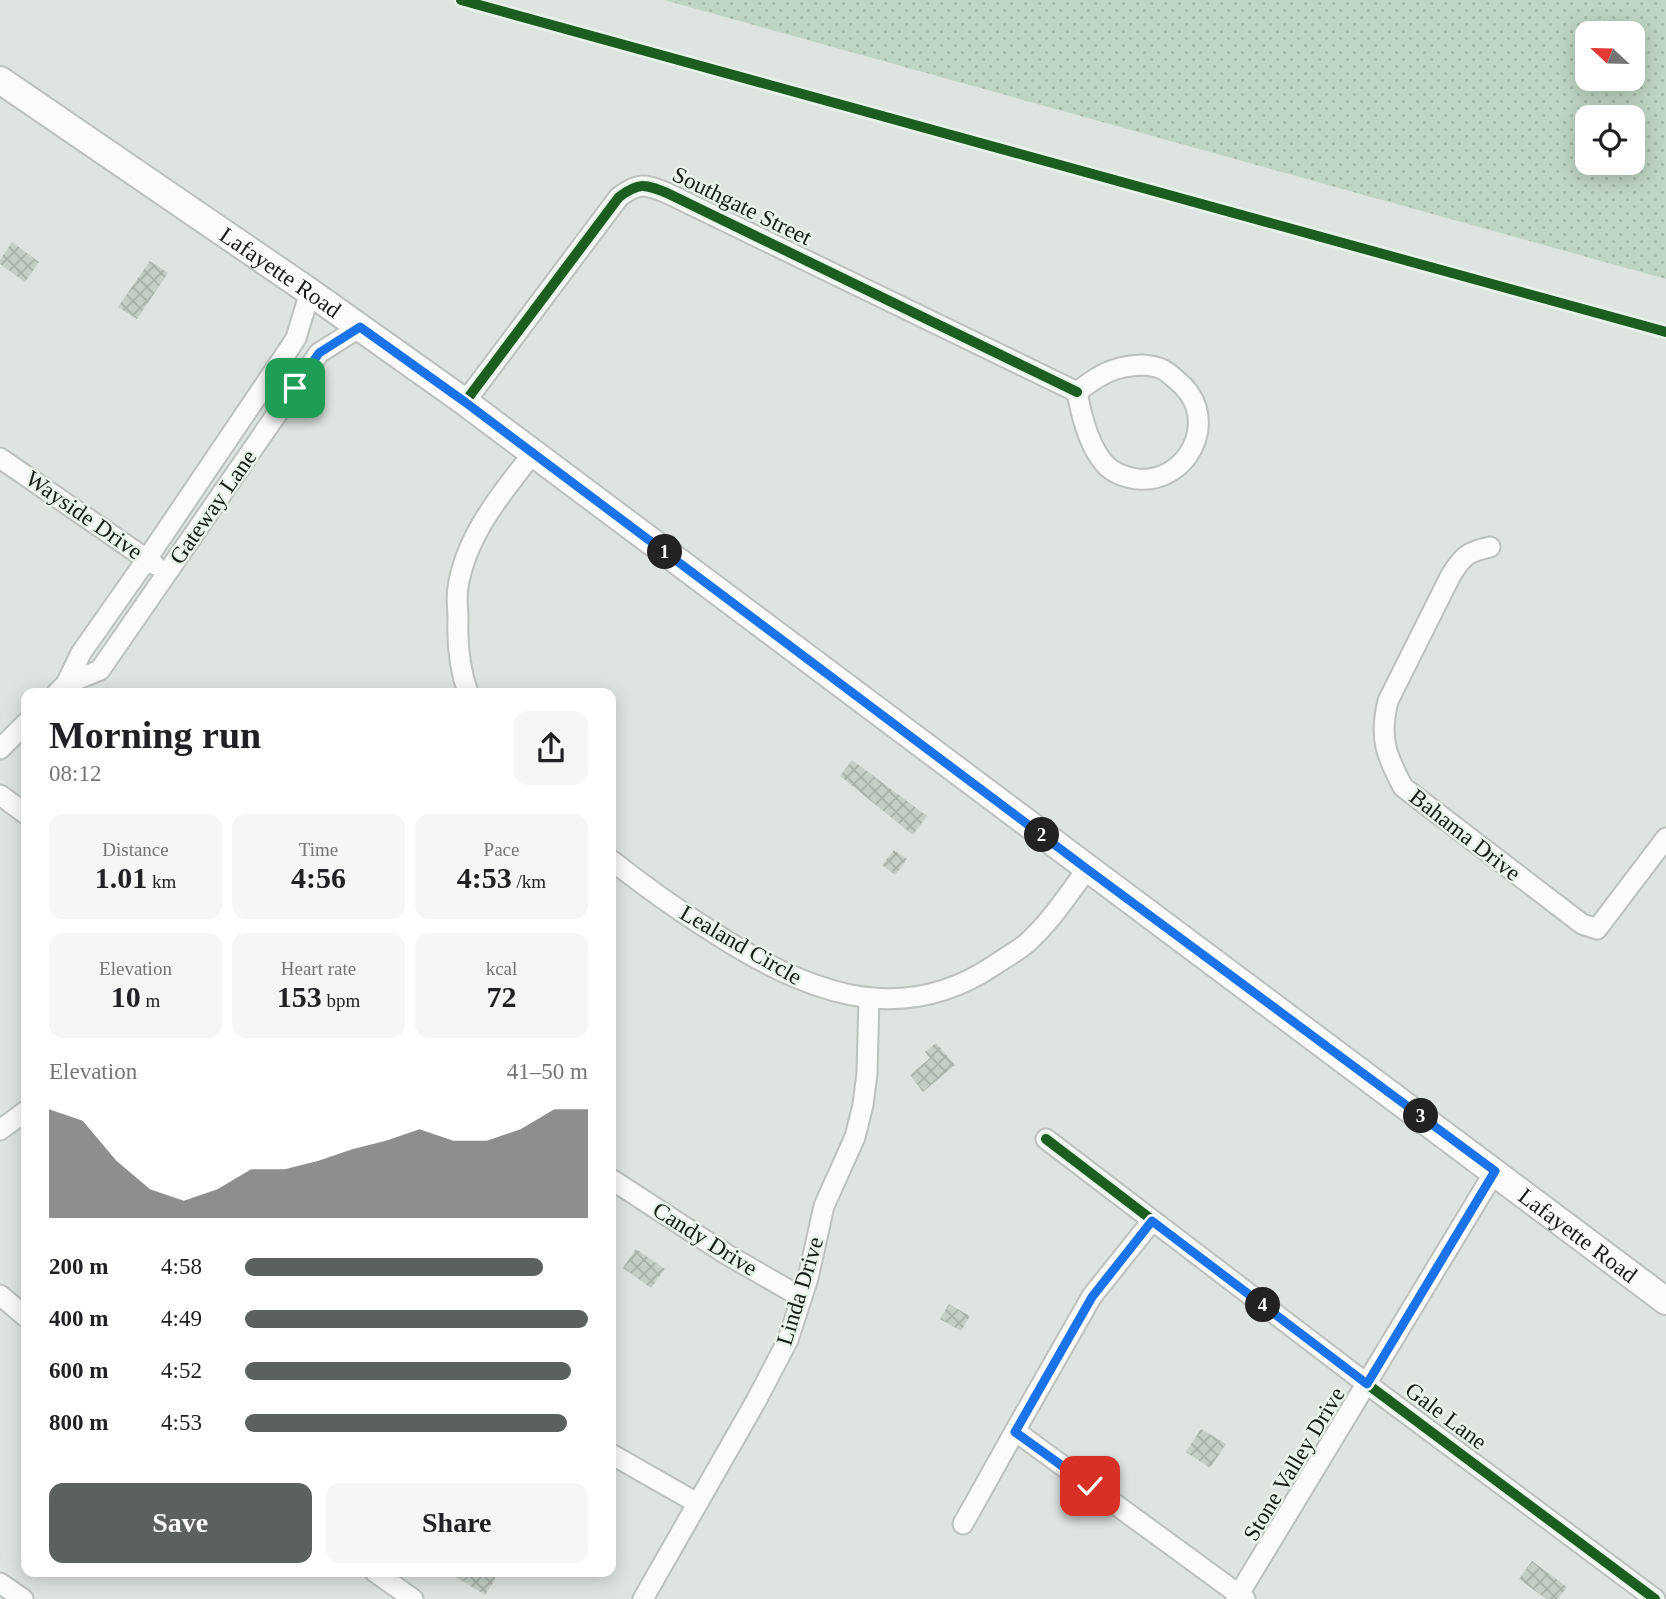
<!DOCTYPE html>
<html lang="en">
<head>
<meta charset="utf-8">
<style>
	:root { --surface:#fff; --page:#f6f6f6; --text:#202124; --muted:#757577; --accent:#5c615d }
	body { margin:0; font-family:Georgia,serif; background:var(--page); color:var(--text); height:100vh; display:flex; flex-direction:column; font-size:26px; white-space:nowrap }
	* { box-sizing:border-box; margin:0 }
	p { font-size:23px; color:var(--muted) }
	.icon { flex:none; width:38px; height:38px; fill:none; stroke:currentColor; stroke-width:2; stroke-linecap:round; stroke-linejoin:round }
	.map { position:relative; flex:1; overflow:hidden }
	.details { position:absolute; left:21px; top:688px; width:595px; height:889px; display:flex; flex-direction:column; background:var(--surface); border-radius:14px; box-shadow:0 4px 18px #0003 }
	.details>* { flex:none }
	.needle { width:46px; rotate:292deg }
	.buttons { position:absolute; left:1575px; top:21px; display:grid; gap:14px }
	.buttons a { display:grid; place-items:center; width:70px; height:70px; border-radius:14px; background:var(--surface); box-shadow:0 4px 18px #0003; font-size:35px }
	.pin { position:absolute; display:grid; place-items:center; width:60px; height:60px; color:#fff; margin:-30px; border-radius:14px; box-shadow:0 4px 10px #0006 }
	.km { position:absolute; width:35px; height:35px; margin:-18px; border-radius:50%; background:#222; color:#fff; font-size:19px; line-height:35px; text-align:center }
	.round { display:grid; place-items:center; flex:none; width:74px; height:74px; border-radius:14px; background:var(--page) }
	.headline { display:flex; align-items:center; justify-content:space-between; height:119px; padding:0 28px }
	h1 { font-size:38px; font-weight:800; line-height:52px }
	.metrics { display:grid; grid-template-columns:repeat(3,1fr); gap:10px; height:119px; padding:7px 28px }
	.metrics div { display:grid; align-content:center; border-radius:14px; background:var(--page); text-align:center }
	.metrics b { font-size:30px; font-weight:800 }
	.metrics small { font-size:19px; font-weight:400 }
	.metrics p { font-size:19px }
	.chart { height:196px; padding:14px 28px }
	.chart p { display:flex; justify-content:space-between }
	.chart svg { width:100%; height:126px; margin-top:7px; fill:var(--accent); opacity:.7 }
	.action { display:flex; gap:14px; margin-top:auto; padding:14px 28px }
	.action a { flex:1; height:80px; border-radius:14px; background:var(--accent); color:#fff; font-size:28px; font-weight:800; line-height:80px; text-align:center }
	.action a+a { background:var(--page); color:var(--text) }
	ul { padding:0 28px; list-style:none; font-size:23px }
	li { display:grid; grid-template-columns:112px 84px 1fr; align-items:center; height:52px }
	li i { height:18px; border-radius:9px; background:var(--accent) }
	.map>svg:first-child { display:block }
	.grass { fill:url(#grass-dots); fill-rule:evenodd }
	.building { fill:url(#building-cross-hatch) }
	.lines { fill:none; stroke-linecap:round; stroke-linejoin:round }
	.minor-casing { stroke:#bdc1bd; stroke-width:23 }
	.secondary-casing { stroke:#bdc1bd; stroke-width:30 }
	.minor { stroke:#fafbfa; stroke-width:19 }
	.secondary { stroke:#fafbfa; stroke-width:26 }
	.cycleway-casing { stroke:#e8f4ea; stroke-width:15 }
	.cycleway { stroke:#1b5e20; stroke-width:10 }
	.route-casing { stroke:#fff; stroke-width:14 }
	.route { stroke:#1a73e8; stroke-width:9 }
	.labels { text-anchor:middle; dominant-baseline:central; stroke-width:5; stroke-linejoin:round; paint-order:stroke }
	.street-label { font-size:23px; fill:#161b17; stroke:#e8f4ea }
</style>
</head>
<body>
<div class="map">
<svg width="1666" height="1599" viewBox="0 0 1666 1599">
	<defs>
		<pattern id="grass-dots" width="8" height="8" patternUnits="userSpaceOnUse" patternTransform="scale(1.75)"><rect width="8" height="8" fill="#bfd5c3"/><path d="M2 2h.1M6 6h.1" fill="none" stroke="#a3b6a7" stroke-width="1.8" stroke-linecap="round"/></pattern>
		<pattern id="building-cross-hatch" width="8" height="8" patternUnits="userSpaceOnUse" patternTransform="scale(1.75)"><rect width="8" height="8" fill="#c3cfc5"/><path d="M0 0l8 8M0 8l8-8" fill="none" stroke="#a7b1a8"/></pattern>
	</defs>
	<rect width="100%" height="100%" fill="#dee4df"/>
	<path class="grass" d="M 664,0 L 1666,0 L 1666,279 ZM 1587,33 L 1633,33 L 1633,79 L 1587,79 ZM 1587,117 L 1633,117 L 1633,163 L 1587,163 Z"/>
	<g class="building">
		<path d="M 12,242 L 39,262 L 25,282 L 0,264 L 0,260 Z"/>
		<path d="M 150,261 L 168,273 L 137,319 L 118,307 Z"/>
		<path d="M 852,760 L 927,816 L 913,835 L 840,776 Z"/>
		<path d="M 894,850 L 907,859 L 895,875 L 882,865 Z"/>
		<path d="M 936,1043 L 955,1065 L 923,1092 L 910,1075 L 930,1058 L 925,1052 Z"/>
		<path d="M 636,1249 L 665,1269 L 651,1288 L 623,1268 Z"/>
		<path d="M 949,1304 L 970,1316 L 961,1331 L 940,1319 Z"/>
		<path d="M 1201,1429 L 1226,1444 L 1210,1468 L 1186,1452 Z"/>
		<path d="M 1532,1561 L 1567,1587 L 1558,1599 L 1546,1599 L 1519,1579 Z"/>
		<path d="M 448,1572 L 485,1572 L 496,1578 L 485,1595 Z"/>
	</g>
	<g class="lines">
		<g class="minor-casing">
			<g id="minor">
				<path d="M 1142,365 C 1163,366 1168,372 1183,386 C 1219,422 1187,484 1137,479 C 1124,477 1112,473 1104,463 C 1089,446 1081,414 1077,392 C 1099,375 1113,366 1142,365 Z"/>
				<path d="M 465,402 L 619,197 C 639,182 645,184 667,193 L 1077,392"/>
				<path d="M 0,458 L 155,565"/>
				<path d="M 1490,547 C 1467,552 1463,556 1451,575 L 1388,701 C 1379,738 1386,755 1403,787 L 1582,924 L 1597,929 L 1666,838"/>
				<path d="M 66,684 L 100,670 L 319,353 L 360,327"/>
				<path d="M 57,693 L 66,684 L 81,653 L 147,559 L 291,346 L 296,338 L 310,292"/>
				<path d="M 468,693 C 460,670 457,643 458,619 C 458,609 456,597 458,587 C 466,535 502,493 533,453"/>
				<path d="M 0,749 L 26,723"/>
				<path d="M 0,795 L 26,814"/>
				<path d="M 611,860 C 643,885 676,909 711,931 C 801,989 897,1032 996,964 C 1006,957 1018,951 1027,943 C 1050,922 1069,894 1087,869"/>
				<path d="M 0,1130 L 26,1111"/>
				<path d="M 1046,1139 L 1367,1384 L 1655,1599"/>
				<path d="M 611,1179 L 726,1254 L 801,1297"/>
				<path d="M 1152,1221 L 1092,1296 L 1015,1431 L 1245,1599"/>
				<path d="M 0,1295 L 26,1317"/>
				<path d="M 611,1454 L 697,1503"/>
				<path d="M 963,1524 L 1015,1431"/>
				<path d="M 375,1572 L 413,1599"/>
				<path d="M 0,1583 L 23,1599"/>
				<path d="M 643,1599 L 756,1401 L 788,1340 L 808,1278 L 824,1206 L 855,1137 L 863,1105 L 867,1073 L 869,998"/>
				<path d="M 1236,1599 L 1495,1171"/>
			</g>
		</g>
		<g class="secondary-casing">
			<g id="secondary">
				<path id="s1" d="M 0,80 L 310,292 L 465,402 L 1666,1301"/>
			</g>
		</g>
		<use href="#minor" class="minor"/>
		<use href="#secondary" class="secondary"/>
		<g class="cycleway-casing">
			<g id="cycleway">
				<path d="M 461,0 L 1666,332"/>
				<path d="M 465,402 L 619,197 C 639,182 645,184 667,193 L 1077,392"/>
				<path d="M 1046,1139 L 1367,1384 L 1655,1599"/>
			</g>
		</g>
		<use href="#cycleway" class="cycleway"/>
	</g>
	<g class="lines">
		<g class="route-casing">
			<path id="route" d="M 295,388 L 319,353 L 360,327 L 465,402 L 1087,869 L 1495,1171 L 1367,1384 L 1152,1221 L 1092,1297 L 1015,1432 L 1090,1486"/>
		</g>
		<use href="#route" class="route"/>
	</g>
	<g class="labels">
		<g class="street-label">
			<text transform="translate(742 206) rotate(26)">Southgate Street</text>
			<text stroke="none"><textPath href="#s1" startOffset="340">Lafayette Road</textPath></text>
			<text transform="translate(213 507) rotate(-55)">Gateway Lane</text>
			<text transform="translate(84 515) rotate(35)">Wayside Drive</text>
			<text transform="translate(1465 835) rotate(38)">Bahama Drive</text>
			<text transform="translate(741 945) rotate(30)">Lealand Circle</text>
			<text stroke="none"><textPath href="#s1" startOffset="1956">Lafayette Road</textPath></text>
			<text transform="translate(705 1239) rotate(32)">Candy Drive</text>
			<text transform="translate(800 1291) rotate(-73)">Linda Drive</text>
			<text transform="translate(1446 1416) rotate(37)">Gale Lane</text>
			<text transform="translate(1294 1464) rotate(-59)">Stone Valley Drive</text>
		</g>
	</g>
</svg>
<div class="buttons">
<a><svg class="needle" viewBox="-14 -14 28 28"><path d="M0-13l5 13h-10z" fill="#e53935"/><path d="M0 13l5-13h-10z" fill="#757577"/></svg></a>
<a><svg class="icon" aria-label="locate" viewBox="0 0 24 24"><circle cx="12" cy="12" r="6"/><path d="M12 2v4M12 18v4M2 12h4M18 12h4"/></svg></a>
</div>
<div class="pin" style="left:295px;top:388px;background:#1e9e55"><svg class="icon" aria-label="arrive" viewBox="0 0 24 24"><path d="M6 21V4h12l-3 4 3 4H6"/></svg></div>
<div class="pin" style="left:1090px;top:1486px;background:#d93025"><svg class="icon" aria-label="check" viewBox="0 0 24 24"><path d="M5 12l5 5 9-10"/></svg></div>
<b class="km" style="left:665px;top:552px">1</b>
<b class="km" style="left:1042px;top:835px">2</b>
<b class="km" style="left:1421px;top:1116px">3</b>
<b class="km" style="left:1263px;top:1305px">4</b>
<section class="details">
<div class="headline"><div><h1>Morning run</h1><p>08:12</p></div><a class="round"><svg class="icon" aria-label="share" viewBox="0 0 24 24"><path d="M12 15V3M7 8l5-5 5 5M5 13v7h14v-7"/></svg></a></div>
<div class="metrics">
<div><p>Distance</p><b>1.01<small> km</small></b></div>
<div><p>Time</p><b>4:56</b></div>
<div><p>Pace</p><b>4:53<small> /km</small></b></div>
</div>
<div class="metrics">
<div><p>Elevation</p><b>10<small> m</small></b></div>
<div><p>Heart rate</p><b>153<small> bpm</small></b></div>
<div><p>kcal</p><b>72</b></div>
</div>
<div class="chart"><p><span>Elevation</span>41–50 m</p>
<svg viewBox="0 0 160 44" preserveAspectRatio="none"><path d="M0 44V6L10 10L20 24L30 34L40 38L50 34L60 27L70 27L80 24L90 20L100 17L110 13L120 17L130 17L140 13L150 6L160 6V44z"/></svg>
</div>
<ul>
<li><b>200 m</b>4:58<i style="width:87%"></i></li>
<li><b>400 m</b>4:49<i style="width:100%"></i></li>
<li><b>600 m</b>4:52<i style="width:95%"></i></li>
<li><b>800 m</b>4:53<i style="width:94%"></i></li>
</ul>
<div class="action"><a>Save</a><a>Share</a></div>
</section>
</div>
</body>
</html>
